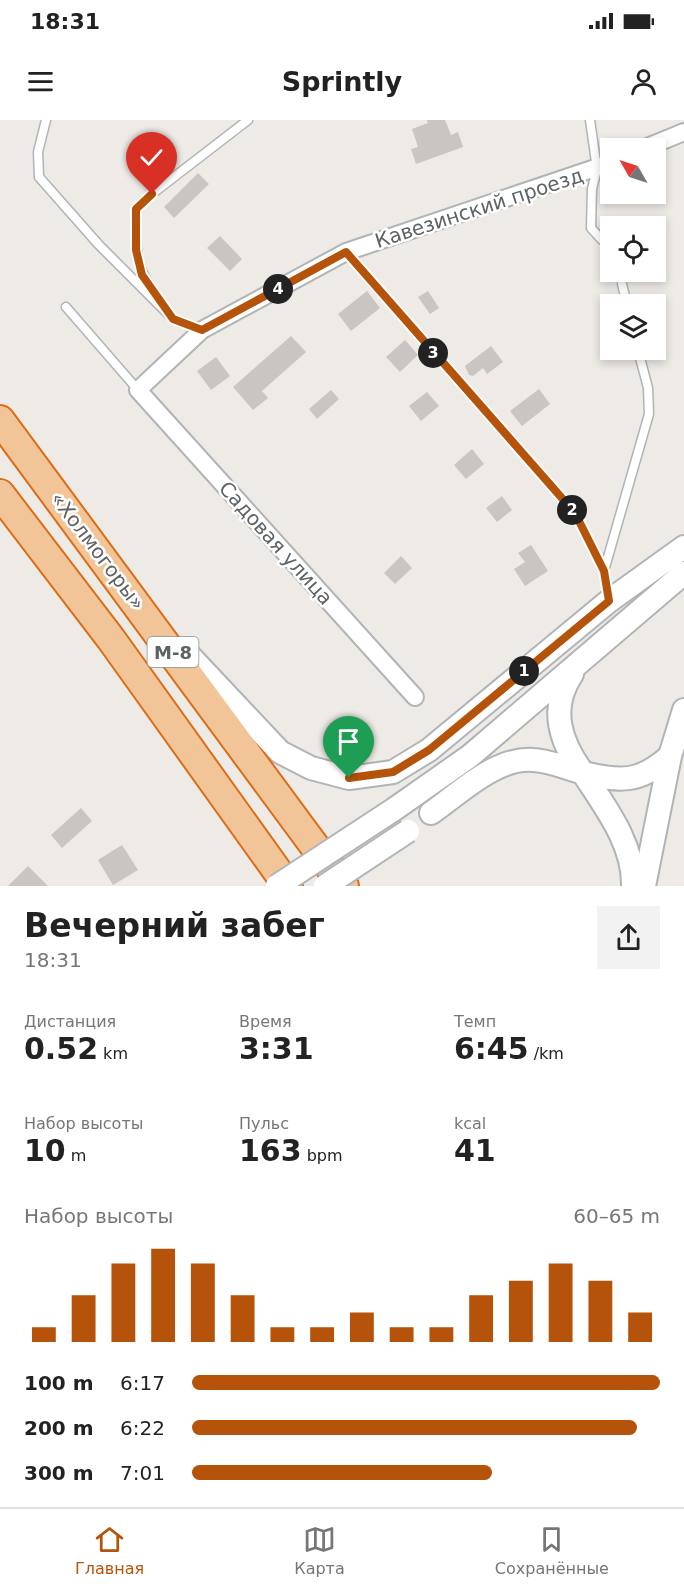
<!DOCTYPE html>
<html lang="ru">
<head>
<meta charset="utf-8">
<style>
	:root { --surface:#fff; --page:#f2f2f2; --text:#222; --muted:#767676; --line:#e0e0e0; --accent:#b45309 }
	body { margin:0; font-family:"DejaVu Sans",sans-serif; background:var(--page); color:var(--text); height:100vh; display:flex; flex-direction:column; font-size:22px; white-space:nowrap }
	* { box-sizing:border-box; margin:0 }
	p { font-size:20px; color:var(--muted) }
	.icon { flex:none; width:33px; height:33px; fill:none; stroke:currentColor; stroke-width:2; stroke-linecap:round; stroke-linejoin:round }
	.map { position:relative; height:766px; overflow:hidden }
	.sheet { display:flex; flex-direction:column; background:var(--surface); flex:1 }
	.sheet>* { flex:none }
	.needle { width:39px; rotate:309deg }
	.fabs { position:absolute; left:600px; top:18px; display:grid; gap:12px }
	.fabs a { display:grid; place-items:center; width:66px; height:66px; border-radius:0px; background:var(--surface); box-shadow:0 3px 9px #0003; font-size:30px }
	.pin { position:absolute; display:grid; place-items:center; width:51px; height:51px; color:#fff; margin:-62px -26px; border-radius:50% 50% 50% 0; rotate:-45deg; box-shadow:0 0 6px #0007 }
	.pin .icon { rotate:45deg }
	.km { position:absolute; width:30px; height:30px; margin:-15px; border-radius:50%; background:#222; color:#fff; font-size:16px; line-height:30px; text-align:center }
	.round { display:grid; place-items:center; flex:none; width:63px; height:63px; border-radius:0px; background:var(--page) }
	.headline { display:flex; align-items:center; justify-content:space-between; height:102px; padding:0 24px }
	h1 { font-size:33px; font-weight:700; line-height:45px }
	.figures { display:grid; grid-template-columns:repeat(3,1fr); gap:9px; height:102px; padding:6px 24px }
	.figures div { display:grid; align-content:center }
	.figures b { font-size:30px; font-weight:700 }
	.figures small { font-size:16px; font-weight:400 }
	.figures p { font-size:16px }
	.chart { height:168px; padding:12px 24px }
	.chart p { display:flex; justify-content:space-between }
	.chart svg { width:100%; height:108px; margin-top:6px; stroke:var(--accent); stroke-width:6 }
	ul { padding:0 24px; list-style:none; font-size:20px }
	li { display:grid; grid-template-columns:96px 72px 1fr; align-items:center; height:45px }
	li i { height:15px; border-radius:8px; background:var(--accent) }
	.status { display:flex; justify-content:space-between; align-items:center; height:42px; padding:0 30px; background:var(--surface); direction:ltr }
	.status svg { height:16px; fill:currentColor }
	header { display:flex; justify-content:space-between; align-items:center; height:78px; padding:0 24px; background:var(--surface); font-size:27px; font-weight:700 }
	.dock { display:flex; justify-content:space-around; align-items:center; height:84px; border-top:2px solid var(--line); background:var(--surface); font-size:16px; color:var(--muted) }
	.dock a { display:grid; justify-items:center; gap:3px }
	.dock .active { color:var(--accent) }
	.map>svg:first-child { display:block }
	.building { fill:#cac5c2 }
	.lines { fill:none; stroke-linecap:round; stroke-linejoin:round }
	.lane-casing { stroke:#b1b4b6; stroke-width:11 }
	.street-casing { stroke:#b1b4b6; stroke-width:20 }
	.secondary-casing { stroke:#b0b4b7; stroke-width:26 }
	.highway-casing { stroke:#dc6d17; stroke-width:32 }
	.lane { stroke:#fff; stroke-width:8 }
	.street { stroke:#fff; stroke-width:16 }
	.secondary { stroke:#fff; stroke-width:22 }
	.highway { stroke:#f2c598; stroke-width:28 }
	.secondary-bridge-casing { stroke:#b0b4b7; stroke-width:26; stroke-linecap:butt }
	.secondary-bridge { stroke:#fff; stroke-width:22 }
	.route-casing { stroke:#fff; stroke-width:12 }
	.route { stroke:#b45309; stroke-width:8 }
	.labels { text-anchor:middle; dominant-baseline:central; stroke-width:5; stroke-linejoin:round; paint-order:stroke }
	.shield { fill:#fff; stroke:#8e9192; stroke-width:1.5 }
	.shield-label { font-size:18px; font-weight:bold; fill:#5d6264 }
	.street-label { font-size:20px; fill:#5d6264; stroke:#fff }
</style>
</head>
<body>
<div class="status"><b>18:31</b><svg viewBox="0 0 49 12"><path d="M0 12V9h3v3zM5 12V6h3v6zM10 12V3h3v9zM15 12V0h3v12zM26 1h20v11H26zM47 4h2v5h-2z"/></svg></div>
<header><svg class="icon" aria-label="menu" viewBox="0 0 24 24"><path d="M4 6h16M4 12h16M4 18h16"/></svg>Sprintly<svg class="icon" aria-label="person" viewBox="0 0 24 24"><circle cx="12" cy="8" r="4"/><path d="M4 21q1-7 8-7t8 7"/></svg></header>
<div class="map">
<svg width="684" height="766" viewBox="0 0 684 766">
	<rect width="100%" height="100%" fill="#eeeae6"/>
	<g class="building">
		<path d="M 427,0 L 445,0 L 451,15 L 458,12 L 463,27 L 416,44 L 411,29 L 418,27 L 412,9 L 428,3 Z"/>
		<path d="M 198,53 L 209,64 L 174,98 L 164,87 Z"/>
		<path d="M 220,116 L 242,139 L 230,151 L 207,128 Z"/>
		<path d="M 367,171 L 380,188 L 351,211 L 338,194 Z"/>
		<path d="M 428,171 L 439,188 L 430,194 L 418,177 Z"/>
		<path d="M 291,216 L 306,232 L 262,271 L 268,278 L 253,290 L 233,267 Z"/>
		<path d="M 405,220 L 418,235 L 400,252 L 386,237 Z"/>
		<path d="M 491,226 L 503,242 L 487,254 L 483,248 L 473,256 L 469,255 L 465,246 Z"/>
		<path d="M 216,237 L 230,256 L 211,270 L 197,251 Z"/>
		<path d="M 539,269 L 550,284 L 522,306 L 510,291 Z"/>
		<path d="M 331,270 L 339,279 L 317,299 L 309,289 Z"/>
		<path d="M 427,272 L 439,286 L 421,301 L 409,286 Z"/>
		<path d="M 472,329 L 484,344 L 466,359 L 454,345 Z"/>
		<path d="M 502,376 L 512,390 L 497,402 L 486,388 Z"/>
		<path d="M 531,425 L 548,451 L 525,466 L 514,449 L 525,442 L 518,433 Z"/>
		<path d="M 401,436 L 412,448 L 395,464 L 384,453 Z"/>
		<path d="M 81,688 L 92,701 L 62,728 L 51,715 Z"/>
		<path d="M 122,725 L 138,750 L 113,765 L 98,740 Z"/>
		<path d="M 28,746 L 48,766 L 8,766 Z"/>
	</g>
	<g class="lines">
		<g class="lane-casing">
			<g id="lane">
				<path d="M 46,0 L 38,32 L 39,57 L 99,125 L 173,199 L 202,210"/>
				<path d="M 590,0 L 597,49 L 592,69 L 591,108 L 602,120 L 610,118"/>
				<path d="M 346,132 L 575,393 L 604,451"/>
				<path d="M 622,164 L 627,184"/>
				<path d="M 157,176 C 133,144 136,128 136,89 L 152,74 L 248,0"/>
				<path d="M 66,187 L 138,270"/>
				<path d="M 609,478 L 604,451 L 649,294 L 648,268 L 638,230"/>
			</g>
		</g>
		<g class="street-casing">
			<g id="street">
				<path d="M 645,28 L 684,12"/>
				<path d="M 415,577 L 138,270 L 202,210 L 346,132 L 610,43"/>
			</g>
		</g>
		<g class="secondary-casing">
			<g id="secondary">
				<path d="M 185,531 L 280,632 L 311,648 L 349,658 L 393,652 L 429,630 L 609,481 L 684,427"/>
				<path d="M 572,554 C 549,588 560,622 583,653 C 621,662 640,663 670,636"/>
				<path d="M 396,688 L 470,636 L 684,453"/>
				<path d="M 431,693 C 460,673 496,637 533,640 C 550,641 567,648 583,653 C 605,687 634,724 633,766"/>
				<path d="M 644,766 L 670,636 L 684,590"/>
			</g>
		</g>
		<g class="highway-casing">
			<g id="highway">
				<path d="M 0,300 L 344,766"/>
				<path d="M 0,374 L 111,519 L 288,766"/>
			</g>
		</g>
		<use href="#lane" class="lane"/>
		<use href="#street" class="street"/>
		<use href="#secondary" class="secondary"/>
		<use href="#highway" class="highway"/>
		<g class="secondary-bridge-casing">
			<g id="secondary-bridge">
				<path d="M 277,766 L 396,688"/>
				<path d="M 325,766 L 408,711"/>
			</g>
		</g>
		<use href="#secondary-bridge" class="secondary-bridge"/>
	</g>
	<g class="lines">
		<g class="route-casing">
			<path id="route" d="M 152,74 L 136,89 L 136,130 L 142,155 L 173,199 L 202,210 L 346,132 L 575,393 L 604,451 L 609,481 L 429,630 L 393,652 L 349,658"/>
		</g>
		<use href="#route" class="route"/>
	</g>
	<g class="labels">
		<rect class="shield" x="147.5" y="517" width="51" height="30" rx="4.5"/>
		<g class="shield-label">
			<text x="173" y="532">М-8</text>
		</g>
		<g class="street-label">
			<text transform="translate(479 88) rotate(-18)">Кавезинский проезд</text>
			<text transform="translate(276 423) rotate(48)">Садовая улица</text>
			<text transform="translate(98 431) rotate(53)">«Холмогоры»</text>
		</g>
	</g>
</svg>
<div class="fabs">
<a><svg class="needle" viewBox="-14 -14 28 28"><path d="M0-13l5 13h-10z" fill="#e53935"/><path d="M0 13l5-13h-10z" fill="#767676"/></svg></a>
<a><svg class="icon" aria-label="locate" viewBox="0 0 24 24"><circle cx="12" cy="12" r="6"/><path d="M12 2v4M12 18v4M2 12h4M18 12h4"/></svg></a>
<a><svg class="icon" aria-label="layers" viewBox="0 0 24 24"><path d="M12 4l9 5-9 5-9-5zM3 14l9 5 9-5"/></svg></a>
</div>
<div class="pin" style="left:349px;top:658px;background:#1e9e55"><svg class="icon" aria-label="arrive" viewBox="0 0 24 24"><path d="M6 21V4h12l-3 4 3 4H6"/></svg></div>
<div class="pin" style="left:152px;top:74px;background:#d93025"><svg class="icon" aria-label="check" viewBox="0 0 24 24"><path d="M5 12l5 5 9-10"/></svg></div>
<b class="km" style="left:524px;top:551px">1</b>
<b class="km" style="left:572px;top:390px">2</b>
<b class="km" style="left:433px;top:233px">3</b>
<b class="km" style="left:278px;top:169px">4</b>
</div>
<section class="sheet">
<div class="headline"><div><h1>Вечерний забег</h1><p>18:31</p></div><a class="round"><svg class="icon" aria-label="share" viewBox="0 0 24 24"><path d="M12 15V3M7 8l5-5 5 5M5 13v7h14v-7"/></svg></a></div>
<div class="figures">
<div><p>Дистанция</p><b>0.52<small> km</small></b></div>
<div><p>Время</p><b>3:31</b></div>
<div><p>Темп</p><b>6:45<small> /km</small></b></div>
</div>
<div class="figures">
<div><p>Набор высоты</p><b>10<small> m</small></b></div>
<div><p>Пульс</p><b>163<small> bpm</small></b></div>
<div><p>kcal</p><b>41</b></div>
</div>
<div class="chart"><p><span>Набор высоты</span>60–65 m</p>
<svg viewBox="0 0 160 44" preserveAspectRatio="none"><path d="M5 44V38M15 44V25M25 44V12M35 44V6M45 44V12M55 44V25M65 44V38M75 44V38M85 44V32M95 44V38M105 44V38M115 44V25M125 44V19M135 44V12M145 44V19M155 44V32"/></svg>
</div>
<ul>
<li><b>100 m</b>6:17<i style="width:100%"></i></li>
<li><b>200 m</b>6:22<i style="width:95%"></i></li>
<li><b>300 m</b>7:01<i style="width:64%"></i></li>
</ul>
</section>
<nav class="dock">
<a class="active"><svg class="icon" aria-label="home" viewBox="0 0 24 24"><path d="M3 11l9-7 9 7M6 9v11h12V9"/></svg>Главная</a>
<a><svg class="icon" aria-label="map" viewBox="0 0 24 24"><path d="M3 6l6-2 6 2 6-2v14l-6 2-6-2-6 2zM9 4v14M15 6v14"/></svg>Карта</a>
<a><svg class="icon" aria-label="saved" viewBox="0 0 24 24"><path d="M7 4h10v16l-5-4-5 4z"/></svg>Сохранённые</a>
</nav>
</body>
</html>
